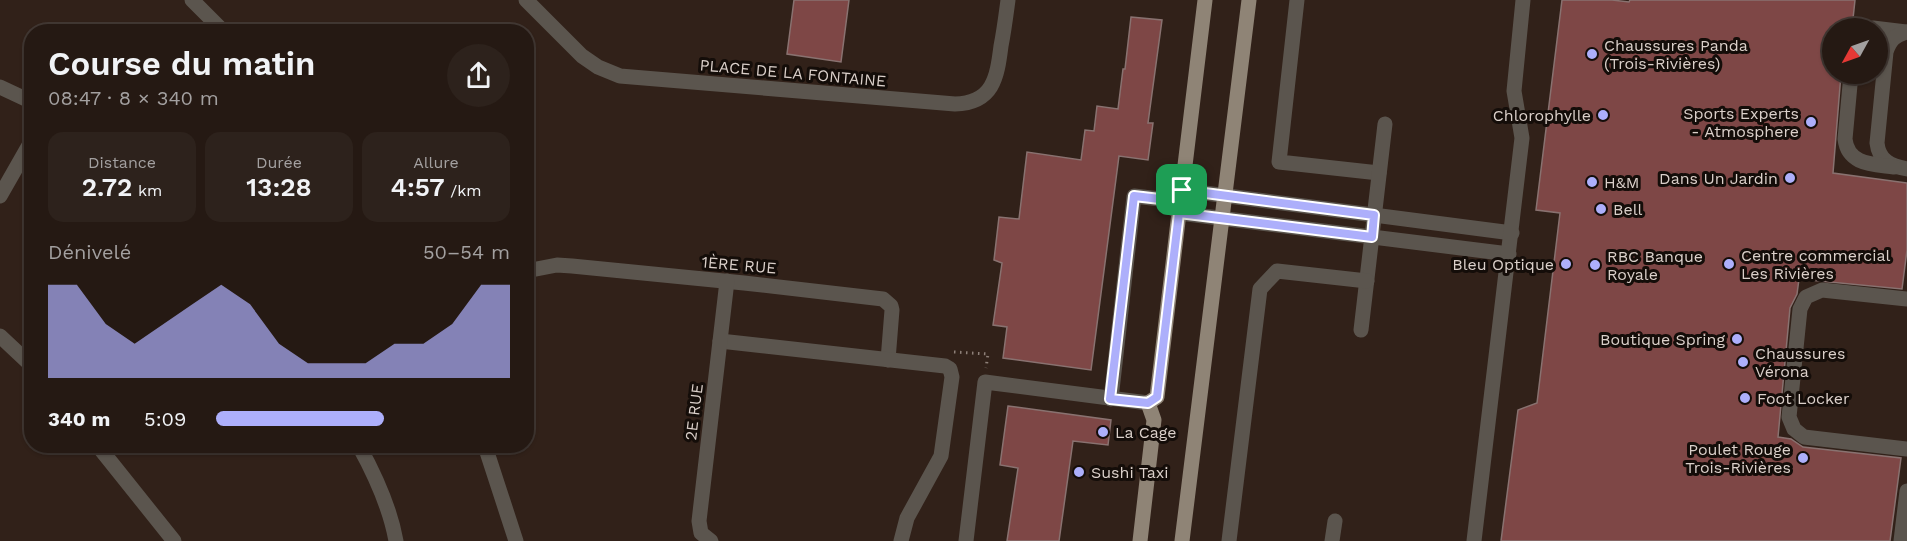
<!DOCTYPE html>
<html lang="fr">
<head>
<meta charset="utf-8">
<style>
	:root { --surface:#251913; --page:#2d221c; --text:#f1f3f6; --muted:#a3a0a0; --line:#423833; --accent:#adaffb }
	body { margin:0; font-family:"Work Sans",sans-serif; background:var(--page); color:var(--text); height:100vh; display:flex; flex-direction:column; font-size:22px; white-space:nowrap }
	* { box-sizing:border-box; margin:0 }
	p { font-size:20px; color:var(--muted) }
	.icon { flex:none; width:33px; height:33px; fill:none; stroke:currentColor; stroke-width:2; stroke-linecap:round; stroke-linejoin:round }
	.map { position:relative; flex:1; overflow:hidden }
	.panel { position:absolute; left:24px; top:24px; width:510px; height:429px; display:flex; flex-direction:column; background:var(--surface); border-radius:24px; box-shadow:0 2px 4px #0004,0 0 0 2px var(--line) }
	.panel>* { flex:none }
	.needle { width:39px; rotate:230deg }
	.tools { position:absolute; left:1822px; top:18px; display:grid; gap:12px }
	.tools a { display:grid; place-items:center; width:66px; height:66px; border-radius:50%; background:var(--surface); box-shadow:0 2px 4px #0004,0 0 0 2px var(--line); font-size:30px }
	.pin { position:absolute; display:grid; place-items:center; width:51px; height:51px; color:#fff; margin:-26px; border-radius:12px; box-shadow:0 3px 9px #0006 }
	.round { display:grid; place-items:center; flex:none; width:63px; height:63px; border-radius:32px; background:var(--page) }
	.headline { display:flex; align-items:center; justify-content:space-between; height:102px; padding:0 24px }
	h1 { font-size:33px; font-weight:600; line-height:45px }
	.figures { display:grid; grid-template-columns:repeat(3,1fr); gap:9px; height:102px; padding:6px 24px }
	.figures div { display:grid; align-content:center; border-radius:15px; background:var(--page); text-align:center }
	.figures b { font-size:26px; font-weight:600 }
	.figures small { font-size:16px; font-weight:400 }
	.figures p { font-size:16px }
	.chart { height:168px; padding:12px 24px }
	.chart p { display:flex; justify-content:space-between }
	.chart svg { width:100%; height:108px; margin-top:6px; fill:var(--accent); opacity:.7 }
	ul { padding:0 24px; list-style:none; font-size:20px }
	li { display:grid; grid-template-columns:96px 72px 1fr; align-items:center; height:45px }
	li i { height:15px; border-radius:8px; background:var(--accent) }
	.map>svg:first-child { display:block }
	.building { fill:#7e4746; stroke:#897270; stroke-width:1.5 }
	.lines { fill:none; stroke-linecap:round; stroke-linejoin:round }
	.path { stroke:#8e8079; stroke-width:3; stroke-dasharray:1.5 4.5; stroke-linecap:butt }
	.minor { stroke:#5b554e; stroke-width:15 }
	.major { stroke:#8f8476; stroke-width:15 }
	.route-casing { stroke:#fff; stroke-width:12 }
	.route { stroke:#adaffb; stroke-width:8 }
	.poi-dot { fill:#adaffb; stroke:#140d09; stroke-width:2 }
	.labels { text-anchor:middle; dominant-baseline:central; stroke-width:6; stroke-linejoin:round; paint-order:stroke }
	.poi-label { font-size:16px; fill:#dbd0ca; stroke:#140d09; text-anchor:start }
	.street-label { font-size:16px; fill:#dbd0ca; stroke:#140d09 }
</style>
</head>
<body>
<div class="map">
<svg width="1907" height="541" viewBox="0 0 1907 541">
	<rect width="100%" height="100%" fill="#312119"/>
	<g class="building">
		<path d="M 794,0 L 849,0 L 841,62 L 787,54 Z"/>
		<path d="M 1562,0 L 1612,0 L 1629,2 L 1630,0 L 1855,0 L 1852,28 L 1833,28 L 1833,74 L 1841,74 L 1833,173 L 1907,183 L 1907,250 L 1902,289 L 1799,279 L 1797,294 L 1790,308 L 1778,437 L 1791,439 L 1803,447 L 1901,458 L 1890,541 L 1501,541 L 1518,410 L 1537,403 L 1560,213 L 1536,210 Z"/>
		<path d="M 1131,17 L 1162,20 L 1148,123 L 1153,123 L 1148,160 L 1119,156 L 1091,370 L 1003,358 L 1007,327 L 993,325 L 1002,263 L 994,260 L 999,217 L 1019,219 L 1027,152 L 1081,160 L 1085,130 L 1094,131 L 1097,106 L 1118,109 L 1123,69 L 1125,69 Z"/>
		<path d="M 1008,406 L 1111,420 L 1108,445 L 1073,441 L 1059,541 L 1007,541 L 1018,468 L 1000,465 Z"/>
	</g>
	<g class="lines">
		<path class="path" d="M 954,352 L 988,354 L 986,368"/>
		<g class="minor">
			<path d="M 192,0 L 224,32"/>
			<path d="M 526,0 L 582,56 L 598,67 L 620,76 L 955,104 C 993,103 997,78 1001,46 C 1004,31 1006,15 1008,0"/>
			<path d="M 1297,0 L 1279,162 L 1379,173"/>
			<path d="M 1873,28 L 1907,32"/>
			<path d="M 1907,32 C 1895,35 1890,40 1886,52 L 1877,143 C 1879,161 1891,166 1907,169"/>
			<path d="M 1851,74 L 1845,139 C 1848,165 1873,164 1894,167"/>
			<path d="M 0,87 L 32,102"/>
			<path d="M 0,196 L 32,140"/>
			<path d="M 1160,199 L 1179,213 L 1509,254"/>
			<path d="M 526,271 L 557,265 L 572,266 L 744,283 L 883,299 L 891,306 L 892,310 L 888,360"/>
			<path d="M 1907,299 L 1822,290 L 1806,297 L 1800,309 L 1789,417 L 1794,429 L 1804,437 L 1907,449"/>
			<path d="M 1361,330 L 1385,124"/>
			<path d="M 0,336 L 32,366"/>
			<path d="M 720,341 L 945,366 L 950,369 L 952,377 L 941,456 L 907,518 L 901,541"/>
			<path d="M 1111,399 L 1134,196 L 1160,199 L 1182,190 L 1512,233"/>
			<path d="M 98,446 L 174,541"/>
			<path d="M 359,446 C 375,475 390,507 396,541"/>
			<path d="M 485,446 L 516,541"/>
			<path d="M 711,541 L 701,533 L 699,521 L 727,281"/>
			<path d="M 966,541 L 985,382 L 1148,403"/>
			<path d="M 1229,541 L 1260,289 L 1277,271 L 1367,281"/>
			<path d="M 1332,541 L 1335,521"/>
			<path d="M 1474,541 L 1522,138 L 1514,91 L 1523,0"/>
			<path d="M 1901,541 L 1907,491"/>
		</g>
		<g class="major">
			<path d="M 1182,190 L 1205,0"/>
			<path d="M 1140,541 L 1154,420 L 1148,403 L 1157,397 L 1179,213"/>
			<path d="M 1182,541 L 1249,0"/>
		</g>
	</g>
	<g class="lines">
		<g class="route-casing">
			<path id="route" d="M 1182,190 L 1374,215 L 1372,237 L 1179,213 L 1157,397 L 1148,403 L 1110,399 L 1134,196 L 1160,199 Z"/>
		</g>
		<use href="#route" class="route"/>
	</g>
	<g class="poi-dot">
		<circle cx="1592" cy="54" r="6"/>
		<circle cx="1603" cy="115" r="6"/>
		<circle cx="1811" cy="122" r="6"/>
		<circle cx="1790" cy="178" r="6"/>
		<circle cx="1592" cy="182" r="6"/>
		<circle cx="1601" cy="209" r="6"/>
		<circle cx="1566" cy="264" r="6"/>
		<circle cx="1729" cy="264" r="6"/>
		<circle cx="1595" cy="265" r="6"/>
		<circle cx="1737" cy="339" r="6"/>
		<circle cx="1743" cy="362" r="6"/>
		<circle cx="1745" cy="398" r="6"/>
		<circle cx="1103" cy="432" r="6"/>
		<circle cx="1803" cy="458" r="6"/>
		<circle cx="1079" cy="472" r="6"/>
	</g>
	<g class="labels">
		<g class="poi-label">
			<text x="1604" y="45">Chaussures Panda<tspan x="1604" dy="18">(Trois-Rivières)</tspan></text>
			<text x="1799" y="113" text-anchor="end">Sports Experts<tspan x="1799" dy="18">- Atmosphere</tspan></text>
			<text x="1591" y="115" text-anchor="end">Chlorophylle</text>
			<text x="1778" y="178" text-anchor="end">Dans Un Jardin</text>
			<text x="1604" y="182">H&amp;M</text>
			<text x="1613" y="209">Bell</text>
			<text x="1741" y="255">Centre commercial<tspan x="1741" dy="18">Les Rivières</tspan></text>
			<text x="1607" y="256">RBC Banque<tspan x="1607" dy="18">Royale</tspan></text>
			<text x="1554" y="264" text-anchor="end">Bleu Optique</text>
			<text x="1725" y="339" text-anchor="end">Boutique Spring</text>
			<text x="1755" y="353">Chaussures<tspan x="1755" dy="18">Vérona</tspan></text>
			<text x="1757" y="398">Foot Locker</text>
			<text x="1115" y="432">La Cage</text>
			<text x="1791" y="449" text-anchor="end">Poulet Rouge<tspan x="1791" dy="18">Trois-Rivières</tspan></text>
			<text x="1091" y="472">Sushi Taxi</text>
		</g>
		<g class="street-label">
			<text transform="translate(793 73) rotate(5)">PLACE DE LA FONTAINE</text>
			<text transform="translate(739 265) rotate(5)">1ÈRE RUE</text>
			<text transform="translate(694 412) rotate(-83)">2E RUE</text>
		</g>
	</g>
</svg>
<div class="tools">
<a><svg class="needle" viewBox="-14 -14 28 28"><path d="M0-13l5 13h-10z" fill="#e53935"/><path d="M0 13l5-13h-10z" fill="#a3a0a0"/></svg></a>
</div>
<div class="pin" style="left:1182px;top:190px;background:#1e9e55"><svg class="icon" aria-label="arrive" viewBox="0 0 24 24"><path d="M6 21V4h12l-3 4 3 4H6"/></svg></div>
<section class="panel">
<div class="headline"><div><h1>Course du matin</h1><p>08:47 · 8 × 340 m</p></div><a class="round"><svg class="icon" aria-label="share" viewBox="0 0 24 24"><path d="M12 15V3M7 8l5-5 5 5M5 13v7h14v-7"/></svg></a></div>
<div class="figures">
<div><p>Distance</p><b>2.72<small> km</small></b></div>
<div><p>Durée</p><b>13:28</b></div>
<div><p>Allure</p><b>4:57<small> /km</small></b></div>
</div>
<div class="chart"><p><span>Dénivelé</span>50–54 m</p>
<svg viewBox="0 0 160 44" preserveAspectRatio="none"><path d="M0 44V6L10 6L20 22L30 30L40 22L50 14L60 6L70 14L80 30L90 38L100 38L110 38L120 30L130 30L140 22L150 6L160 6V44z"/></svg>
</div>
<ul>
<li><b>340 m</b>5:09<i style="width:57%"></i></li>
</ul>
</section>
</div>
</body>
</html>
